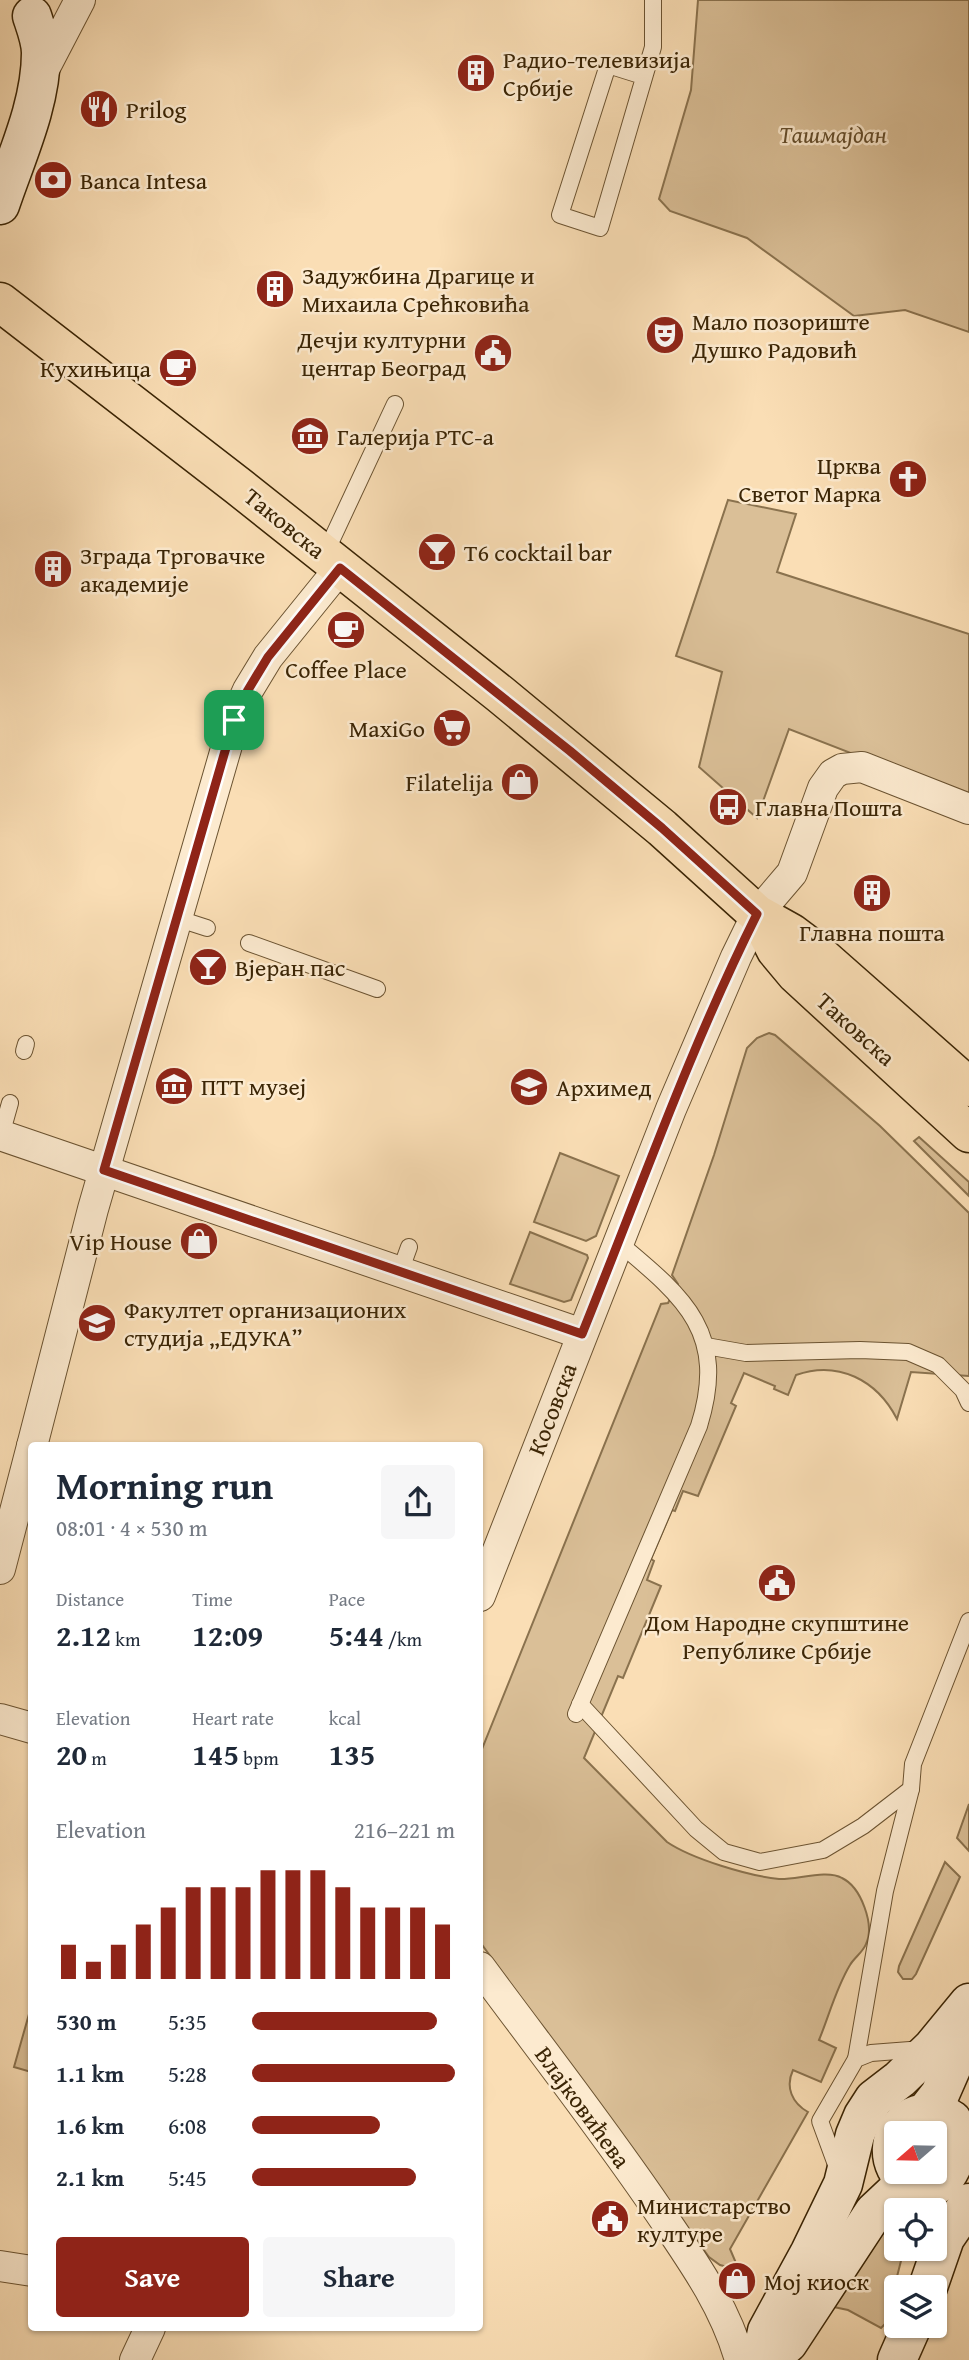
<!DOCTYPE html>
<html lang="en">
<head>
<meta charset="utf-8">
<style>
	:root { --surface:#fff; --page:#f6f6f7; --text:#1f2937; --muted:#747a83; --accent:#8f2418 }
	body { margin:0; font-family:"Gentium Book Plus",serif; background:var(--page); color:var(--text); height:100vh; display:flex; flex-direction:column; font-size:26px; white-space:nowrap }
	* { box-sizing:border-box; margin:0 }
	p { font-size:23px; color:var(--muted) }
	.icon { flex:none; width:38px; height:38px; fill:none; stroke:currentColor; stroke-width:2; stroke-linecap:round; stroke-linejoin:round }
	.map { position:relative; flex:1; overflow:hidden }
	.details { position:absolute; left:28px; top:1442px; width:455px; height:889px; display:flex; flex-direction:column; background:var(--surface); border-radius:7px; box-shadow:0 2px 5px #0004 }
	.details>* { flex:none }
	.needle { width:46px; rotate:250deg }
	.tools { position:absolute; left:884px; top:2121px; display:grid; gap:14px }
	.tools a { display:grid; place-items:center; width:63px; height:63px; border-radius:7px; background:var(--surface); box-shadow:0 2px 5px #0004; font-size:35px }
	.pin { position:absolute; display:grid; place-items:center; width:60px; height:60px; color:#fff; margin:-30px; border-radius:14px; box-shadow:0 4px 10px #0006 }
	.round { display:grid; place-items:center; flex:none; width:74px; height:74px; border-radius:7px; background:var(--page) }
	.headline { display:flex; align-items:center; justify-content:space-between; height:119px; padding:0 28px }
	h1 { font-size:38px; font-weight:600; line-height:52px }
	.figures { display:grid; grid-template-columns:repeat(3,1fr); gap:10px; height:119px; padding:7px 28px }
	.figures div { display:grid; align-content:center }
	.figures b { font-size:30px; font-weight:600 }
	.figures small { font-size:19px; font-weight:400 }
	.figures p { font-size:19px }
	.chart { height:196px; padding:14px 28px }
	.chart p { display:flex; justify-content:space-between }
	.chart svg { width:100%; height:126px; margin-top:7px; stroke:var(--accent); stroke-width:6 }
	.cta { display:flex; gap:14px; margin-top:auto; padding:14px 28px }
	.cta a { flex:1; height:80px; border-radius:7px; background:var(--accent); color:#fff; font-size:28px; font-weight:600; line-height:80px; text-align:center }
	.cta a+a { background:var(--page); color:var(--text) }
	ul { padding:0 28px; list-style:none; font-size:23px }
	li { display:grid; grid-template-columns:112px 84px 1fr; align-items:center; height:52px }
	li i { height:18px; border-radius:9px; background:var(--accent) }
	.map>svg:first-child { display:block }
	.green { fill:#dabf97; stroke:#8a724e; stroke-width:2 }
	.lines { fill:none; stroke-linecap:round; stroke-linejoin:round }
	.lane-casing { stroke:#6b5331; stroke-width:18 }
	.street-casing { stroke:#6b5331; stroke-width:32 }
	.secondary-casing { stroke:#3b2505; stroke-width:41 }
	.primary-casing { stroke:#3b2505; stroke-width:41 }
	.lane { stroke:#fceacf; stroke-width:16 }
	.street { stroke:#fceacf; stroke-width:30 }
	.secondary { stroke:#fceacf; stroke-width:38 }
	.primary { stroke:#fadeb5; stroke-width:38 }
	.route-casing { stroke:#fff; stroke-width:14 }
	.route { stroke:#8f2418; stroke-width:9 }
	.labels { text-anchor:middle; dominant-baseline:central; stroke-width:5; stroke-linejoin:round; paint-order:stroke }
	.poi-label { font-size:24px; fill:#3b2505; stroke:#fceacf; text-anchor:start }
	.park-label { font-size:24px; font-style:italic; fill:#634c2a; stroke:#fceacf }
	.street-label { font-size:24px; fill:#3b2505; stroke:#fceacf }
</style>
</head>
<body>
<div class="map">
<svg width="969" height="2360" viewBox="0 0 969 2360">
	<rect width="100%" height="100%" fill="#fadeb5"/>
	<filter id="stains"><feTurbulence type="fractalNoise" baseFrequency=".00286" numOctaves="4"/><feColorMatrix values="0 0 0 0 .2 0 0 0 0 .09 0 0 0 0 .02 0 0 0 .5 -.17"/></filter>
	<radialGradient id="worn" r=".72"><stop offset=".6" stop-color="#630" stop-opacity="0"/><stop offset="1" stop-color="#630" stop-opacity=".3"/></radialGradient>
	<g class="green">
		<path d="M 698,0 L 969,0 L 969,332 L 905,310 L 854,316 L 747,238 L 670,211 L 659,199 L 691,90 Z"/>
		<path d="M 728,500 L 796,514 L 777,572 L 969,634 L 969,799 L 789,729 L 757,818 L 699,767 L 722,672 L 676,656 Z"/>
		<path d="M 769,1033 L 775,1035 L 880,1126 L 969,1213 L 969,1376 L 911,1372 L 897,1419 C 877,1380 838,1360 796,1375 L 788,1395 L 774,1389 L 775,1386 L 744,1373 L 731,1403 L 736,1406 L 698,1496 L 683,1491 L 675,1511 L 672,1510 L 651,1559 L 654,1561 L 647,1580 L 661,1586 L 623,1678 L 618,1676 L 584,1758 L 667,1842 C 692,1859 749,1876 779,1879 C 796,1880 827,1869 842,1878 C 861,1887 875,1925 866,1944 C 863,1952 854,1958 850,1965 C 836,1988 829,2016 819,2040 L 836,2048 L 821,2082 L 793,2070 C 785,2087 792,2103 808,2112 L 730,2249 L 739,2270 L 720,2265 L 709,2257 L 480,1942 L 480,1754 L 661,1304 L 668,1303 L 678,1284 L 672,1275 L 714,1155 L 747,1048 L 757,1038 Z"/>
		<path d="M 919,1137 L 969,1182 L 969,1196 L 914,1141 Z"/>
		<path d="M 560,1153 L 619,1176 L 596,1236 L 586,1241 L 534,1222 Z"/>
		<path d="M 530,1232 L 587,1255 L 588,1258 L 571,1300 L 564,1302 L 510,1284 Z"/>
		<path d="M 969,1804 L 969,1851 L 957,1838 Z"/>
		<path d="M 945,1862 L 960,1877 L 916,1974 L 912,1979 L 903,1979 L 898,1972 L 899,1966 Z"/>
		<path d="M 31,2007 L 31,2072 L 14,2067 Z"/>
		<path d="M 883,2226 L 896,2226 L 896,2249 L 904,2249 L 885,2324 L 881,2328 L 848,2310 L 829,2306 Z"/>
	</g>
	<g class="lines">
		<g class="lane-casing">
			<g id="lane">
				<path d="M 643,76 L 608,65 L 560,215 L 600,228 L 653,47 L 653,0"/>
				<path d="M 325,554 L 395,404"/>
				<path d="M 176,918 L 207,928"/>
				<path d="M 249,943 L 377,989"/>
				<path d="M 24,1051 L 26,1044"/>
				<path d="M 1,1135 L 10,1103"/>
				<path d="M 400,1272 L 409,1247"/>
				<path d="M 706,1346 L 746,1353 L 860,1350 L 908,1352 L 938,1365 L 963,1390 L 969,1403"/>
				<path d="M 580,1704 L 696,1829 L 724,1852 L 760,1862 L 823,1850 L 863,1826 L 911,1789"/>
				<path d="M 576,1714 L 699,1426 C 728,1333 685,1298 619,1243"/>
				<path d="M 856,2059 L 885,1891 L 911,1789 L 913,1764 L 969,1621"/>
				<path d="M 838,2170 L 820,2121 L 856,2059 L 871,2053 L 923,2049"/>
			</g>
		</g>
		<g class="street-casing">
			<g id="street">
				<path d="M 42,73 L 80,0"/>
				<path d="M 0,1135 L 582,1334"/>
				<path d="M 32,1446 L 93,1209 L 234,721 L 248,690 L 268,657 L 340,568"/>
				<path d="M 0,1569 L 32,1446"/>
				<path d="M 480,1596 L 671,1109 L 736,957 L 757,914 L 792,873 L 823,788 L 833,774 L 842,769 L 862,767 L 969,809"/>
				<path d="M 0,1719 L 32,1728"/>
				<path d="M 480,1967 C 539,2047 600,2125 656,2207 C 689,2256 724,2303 740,2360"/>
				<path d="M 0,2266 L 32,2271"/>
				<path d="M 135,2360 L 150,2328"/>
			</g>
		</g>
		<g class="secondary-casing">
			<g id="secondary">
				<path d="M 0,205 C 16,157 41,105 41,53 C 41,41 36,28 32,16"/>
				<path d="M 925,2113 L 940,2094 L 969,2028"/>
				<path d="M 896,2168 C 884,2144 899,2115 927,2113 C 936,2112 945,2115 952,2120 C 969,2153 939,2217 898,2172"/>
				<path d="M 928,2287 L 945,2238 L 969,2203"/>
				<path d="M 780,2350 L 788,2343 L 874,2212 L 907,2181"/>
				<path d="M 761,2360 L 767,2331 L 810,2252 L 843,2184 L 855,2135 L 863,2116 L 874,2099 L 900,2079 L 932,2048 L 969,2003"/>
				<path d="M 897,2360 L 912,2326"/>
			</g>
		</g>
		<g class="primary-casing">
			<g id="primary">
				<path d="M 0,302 L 238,486 L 500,694 L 662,828 L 757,914 L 791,933 L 815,951 L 969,1087"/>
				<path d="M 761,921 L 776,950 L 796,974 L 969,1133"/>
			</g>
		</g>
		<use href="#lane" class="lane"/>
		<use href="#street" class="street"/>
		<use href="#secondary" class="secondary"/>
		<use href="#primary" class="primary"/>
	</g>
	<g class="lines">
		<g class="route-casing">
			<path id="route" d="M 340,568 L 570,751 L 662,828 L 757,914 C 689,1050 639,1193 582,1334 L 104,1170 L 234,720 L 248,690 L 268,657 Z"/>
		</g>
		<use href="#route" class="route"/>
	</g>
	<defs>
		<g id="building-disc" transform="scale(2.0125)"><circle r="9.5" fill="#8f2418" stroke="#fceacf"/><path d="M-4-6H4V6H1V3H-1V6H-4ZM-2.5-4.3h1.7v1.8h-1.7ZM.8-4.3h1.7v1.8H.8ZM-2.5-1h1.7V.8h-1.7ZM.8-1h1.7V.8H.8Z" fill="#fff"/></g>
		<g id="restaurant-disc" transform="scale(2.0125)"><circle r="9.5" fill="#8f2418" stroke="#fceacf"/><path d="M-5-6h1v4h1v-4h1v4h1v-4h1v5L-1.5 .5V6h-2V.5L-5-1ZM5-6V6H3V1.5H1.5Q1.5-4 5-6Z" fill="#fff"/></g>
		<g id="bank-disc" transform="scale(2.0125)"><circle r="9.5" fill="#8f2418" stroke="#fceacf"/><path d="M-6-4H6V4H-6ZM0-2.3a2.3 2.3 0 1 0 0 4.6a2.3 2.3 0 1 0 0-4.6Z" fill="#fff"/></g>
		<g id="theatre-disc" transform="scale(2.0125)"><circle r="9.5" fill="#8f2418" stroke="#fceacf"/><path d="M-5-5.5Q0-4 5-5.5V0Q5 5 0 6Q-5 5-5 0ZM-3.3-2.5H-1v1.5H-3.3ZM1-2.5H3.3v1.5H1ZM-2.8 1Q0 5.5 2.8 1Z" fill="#fff"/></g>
		<g id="civic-disc" transform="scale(2.0125)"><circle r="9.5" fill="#8f2418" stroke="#fceacf"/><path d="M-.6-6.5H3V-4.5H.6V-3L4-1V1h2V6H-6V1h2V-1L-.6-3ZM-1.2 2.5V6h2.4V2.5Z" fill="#fff"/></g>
		<g id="cafe-disc" transform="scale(2.0125)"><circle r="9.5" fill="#8f2418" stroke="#fceacf"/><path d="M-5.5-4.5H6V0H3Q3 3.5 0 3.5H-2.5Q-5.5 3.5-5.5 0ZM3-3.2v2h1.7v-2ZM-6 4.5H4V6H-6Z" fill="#fff"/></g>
		<g id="museum-disc" transform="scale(2.0125)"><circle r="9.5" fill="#8f2418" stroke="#fceacf"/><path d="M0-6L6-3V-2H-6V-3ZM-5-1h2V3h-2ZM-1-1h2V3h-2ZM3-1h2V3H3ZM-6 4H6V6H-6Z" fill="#fff"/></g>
		<g id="church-disc" transform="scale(2.0125)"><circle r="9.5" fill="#8f2418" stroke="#fceacf"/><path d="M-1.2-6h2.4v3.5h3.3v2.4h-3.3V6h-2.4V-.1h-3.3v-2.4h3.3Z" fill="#fff"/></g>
		<g id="bar-disc" transform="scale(2.0125)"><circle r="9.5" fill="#8f2418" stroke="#fceacf"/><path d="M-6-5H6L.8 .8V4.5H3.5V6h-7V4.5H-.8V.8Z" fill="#fff"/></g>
		<g id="supermarket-disc" transform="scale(2.0125)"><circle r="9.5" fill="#8f2418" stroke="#fceacf"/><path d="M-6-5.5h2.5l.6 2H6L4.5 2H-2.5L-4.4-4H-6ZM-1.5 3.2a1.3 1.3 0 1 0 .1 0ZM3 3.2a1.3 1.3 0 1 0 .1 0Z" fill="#fff"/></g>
		<g id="shop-disc" transform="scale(2.0125)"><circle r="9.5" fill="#8f2418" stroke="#fceacf"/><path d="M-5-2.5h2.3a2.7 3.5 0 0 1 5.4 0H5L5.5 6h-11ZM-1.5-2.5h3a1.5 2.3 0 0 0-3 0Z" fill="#fff"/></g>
		<g id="bus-disc" transform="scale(2.0125)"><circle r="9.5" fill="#8f2418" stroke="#fceacf"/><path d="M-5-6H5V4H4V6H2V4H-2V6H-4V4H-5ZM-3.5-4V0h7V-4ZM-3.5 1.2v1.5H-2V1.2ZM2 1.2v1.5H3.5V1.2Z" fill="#fff"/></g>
		<g id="school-disc" transform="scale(2.0125)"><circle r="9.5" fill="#8f2418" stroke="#fceacf"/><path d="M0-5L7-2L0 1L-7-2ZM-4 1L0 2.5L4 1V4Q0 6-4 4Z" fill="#fff"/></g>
		<g id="university-disc" transform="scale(2.0125)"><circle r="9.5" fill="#8f2418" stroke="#fceacf"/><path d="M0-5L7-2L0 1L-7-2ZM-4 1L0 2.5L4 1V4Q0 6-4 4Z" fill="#fff"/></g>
	</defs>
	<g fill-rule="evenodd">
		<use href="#building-disc" x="476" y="73"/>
		<use href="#restaurant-disc" x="99" y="109"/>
		<use href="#bank-disc" x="53" y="180"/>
		<use href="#building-disc" x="275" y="289"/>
		<use href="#theatre-disc" x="665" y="335"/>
		<use href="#civic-disc" x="493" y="353"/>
		<use href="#cafe-disc" x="178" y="368"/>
		<use href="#museum-disc" x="310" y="436"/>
		<use href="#church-disc" x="908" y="479"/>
		<use href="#bar-disc" x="437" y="552"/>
		<use href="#building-disc" x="53" y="569"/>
		<use href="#cafe-disc" x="346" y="630"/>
		<use href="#supermarket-disc" x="452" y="728"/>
		<use href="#shop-disc" x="520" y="782"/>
		<use href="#bus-disc" x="728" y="807"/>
		<use href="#building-disc" x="872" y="893"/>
		<use href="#bar-disc" x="208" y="967"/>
		<use href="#museum-disc" x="174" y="1086"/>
		<use href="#school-disc" x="529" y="1087"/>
		<use href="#shop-disc" x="199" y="1241"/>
		<use href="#university-disc" x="97" y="1323"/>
		<use href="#civic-disc" x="777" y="1583"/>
		<use href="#civic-disc" x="610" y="2219"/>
		<use href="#shop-disc" x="737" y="2281"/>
	</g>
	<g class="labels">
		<g class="poi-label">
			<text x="503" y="59">Радио-телевизија<tspan x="503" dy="28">Србије</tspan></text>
			<text x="126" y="109">Prilog</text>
			<text x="80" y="180">Banca Intesa</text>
			<text x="302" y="275">Задужбина Драгице и<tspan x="302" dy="28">Михаила Срећковића</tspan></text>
			<text x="692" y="321">Мало позориште<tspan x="692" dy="28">Душко Радовић</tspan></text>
			<text x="466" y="339" text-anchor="end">Дечји културни<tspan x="466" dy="28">центар Београд</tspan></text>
			<text x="151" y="368" text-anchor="end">Кухињица</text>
			<text x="337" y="436">Галерија РТС-а</text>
			<text x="881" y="465" text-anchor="end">Црква<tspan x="881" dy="28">Светог Марка</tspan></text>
			<text x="464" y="552">T6 cocktail bar</text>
			<text x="80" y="555">Зграда Трговачке<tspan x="80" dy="28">академије</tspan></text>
			<text x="346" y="669" text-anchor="middle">Coffee Place</text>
			<text x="425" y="728" text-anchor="end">MaxiGo</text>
			<text x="493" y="782" text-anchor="end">Filatelija</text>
			<text x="755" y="807">Главна Пошта</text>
			<text x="872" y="932" text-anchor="middle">Главна пошта</text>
			<text x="235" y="967">Вјеран пас</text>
			<text x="201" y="1086">ПТТ музеј</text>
			<text x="556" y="1087">Архимед</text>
			<text x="172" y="1241" text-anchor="end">Vip House</text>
			<text x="124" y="1309">Факултет организационих<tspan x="124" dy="28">студија „ЕДУКА”</tspan></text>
			<text x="777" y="1622" text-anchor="middle">Дом Народне скупштине<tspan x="777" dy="28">Републике Србије</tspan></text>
			<text x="637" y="2205">Министарство<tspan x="637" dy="28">културе</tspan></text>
			<text x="764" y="2281">Мој киоск</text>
		</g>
		<g class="park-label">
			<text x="833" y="134">Ташмајдан</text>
		</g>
		<g class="street-label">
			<text transform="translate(285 523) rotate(39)">Таковска</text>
			<text transform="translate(856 1029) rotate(42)">Таковска</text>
			<text transform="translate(552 1409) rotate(-69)">Косовска</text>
			<text transform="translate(583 2107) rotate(54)">Влајковићева</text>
		</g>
	</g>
	<rect width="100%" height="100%" filter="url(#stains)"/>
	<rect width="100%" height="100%" fill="url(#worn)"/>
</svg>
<div class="tools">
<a><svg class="needle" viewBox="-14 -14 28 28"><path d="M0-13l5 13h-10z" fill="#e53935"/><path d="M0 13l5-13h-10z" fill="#747a83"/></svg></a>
<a><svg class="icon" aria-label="locate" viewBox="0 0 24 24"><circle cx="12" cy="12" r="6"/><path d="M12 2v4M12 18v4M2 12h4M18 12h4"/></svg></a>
<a><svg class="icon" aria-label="layers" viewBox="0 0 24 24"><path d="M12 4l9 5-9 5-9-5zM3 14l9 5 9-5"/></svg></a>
</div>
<div class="pin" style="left:234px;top:720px;background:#1e9e55"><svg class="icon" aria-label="arrive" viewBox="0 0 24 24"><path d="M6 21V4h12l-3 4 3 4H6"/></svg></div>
<section class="details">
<div class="headline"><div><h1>Morning run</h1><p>08:01 · 4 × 530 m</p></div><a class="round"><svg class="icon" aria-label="share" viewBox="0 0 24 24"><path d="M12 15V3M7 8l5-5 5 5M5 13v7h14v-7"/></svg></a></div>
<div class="figures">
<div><p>Distance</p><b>2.12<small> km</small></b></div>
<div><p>Time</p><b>12:09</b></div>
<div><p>Pace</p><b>5:44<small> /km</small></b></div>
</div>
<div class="figures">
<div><p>Elevation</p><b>20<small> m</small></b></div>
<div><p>Heart rate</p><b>145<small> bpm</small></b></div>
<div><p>kcal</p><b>135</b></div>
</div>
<div class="chart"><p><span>Elevation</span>216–221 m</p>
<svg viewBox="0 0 160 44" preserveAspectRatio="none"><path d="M5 44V32M15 44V38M25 44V32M35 44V25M45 44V19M55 44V12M65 44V12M75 44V12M85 44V6M95 44V6M105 44V6M115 44V12M125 44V19M135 44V19M145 44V19M155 44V25"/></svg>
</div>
<ul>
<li><b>530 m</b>5:35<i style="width:91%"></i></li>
<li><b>1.1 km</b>5:28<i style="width:100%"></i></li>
<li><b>1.6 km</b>6:08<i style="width:63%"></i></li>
<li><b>2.1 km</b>5:45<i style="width:81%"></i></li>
</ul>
<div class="cta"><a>Save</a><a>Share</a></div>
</section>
</div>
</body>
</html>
